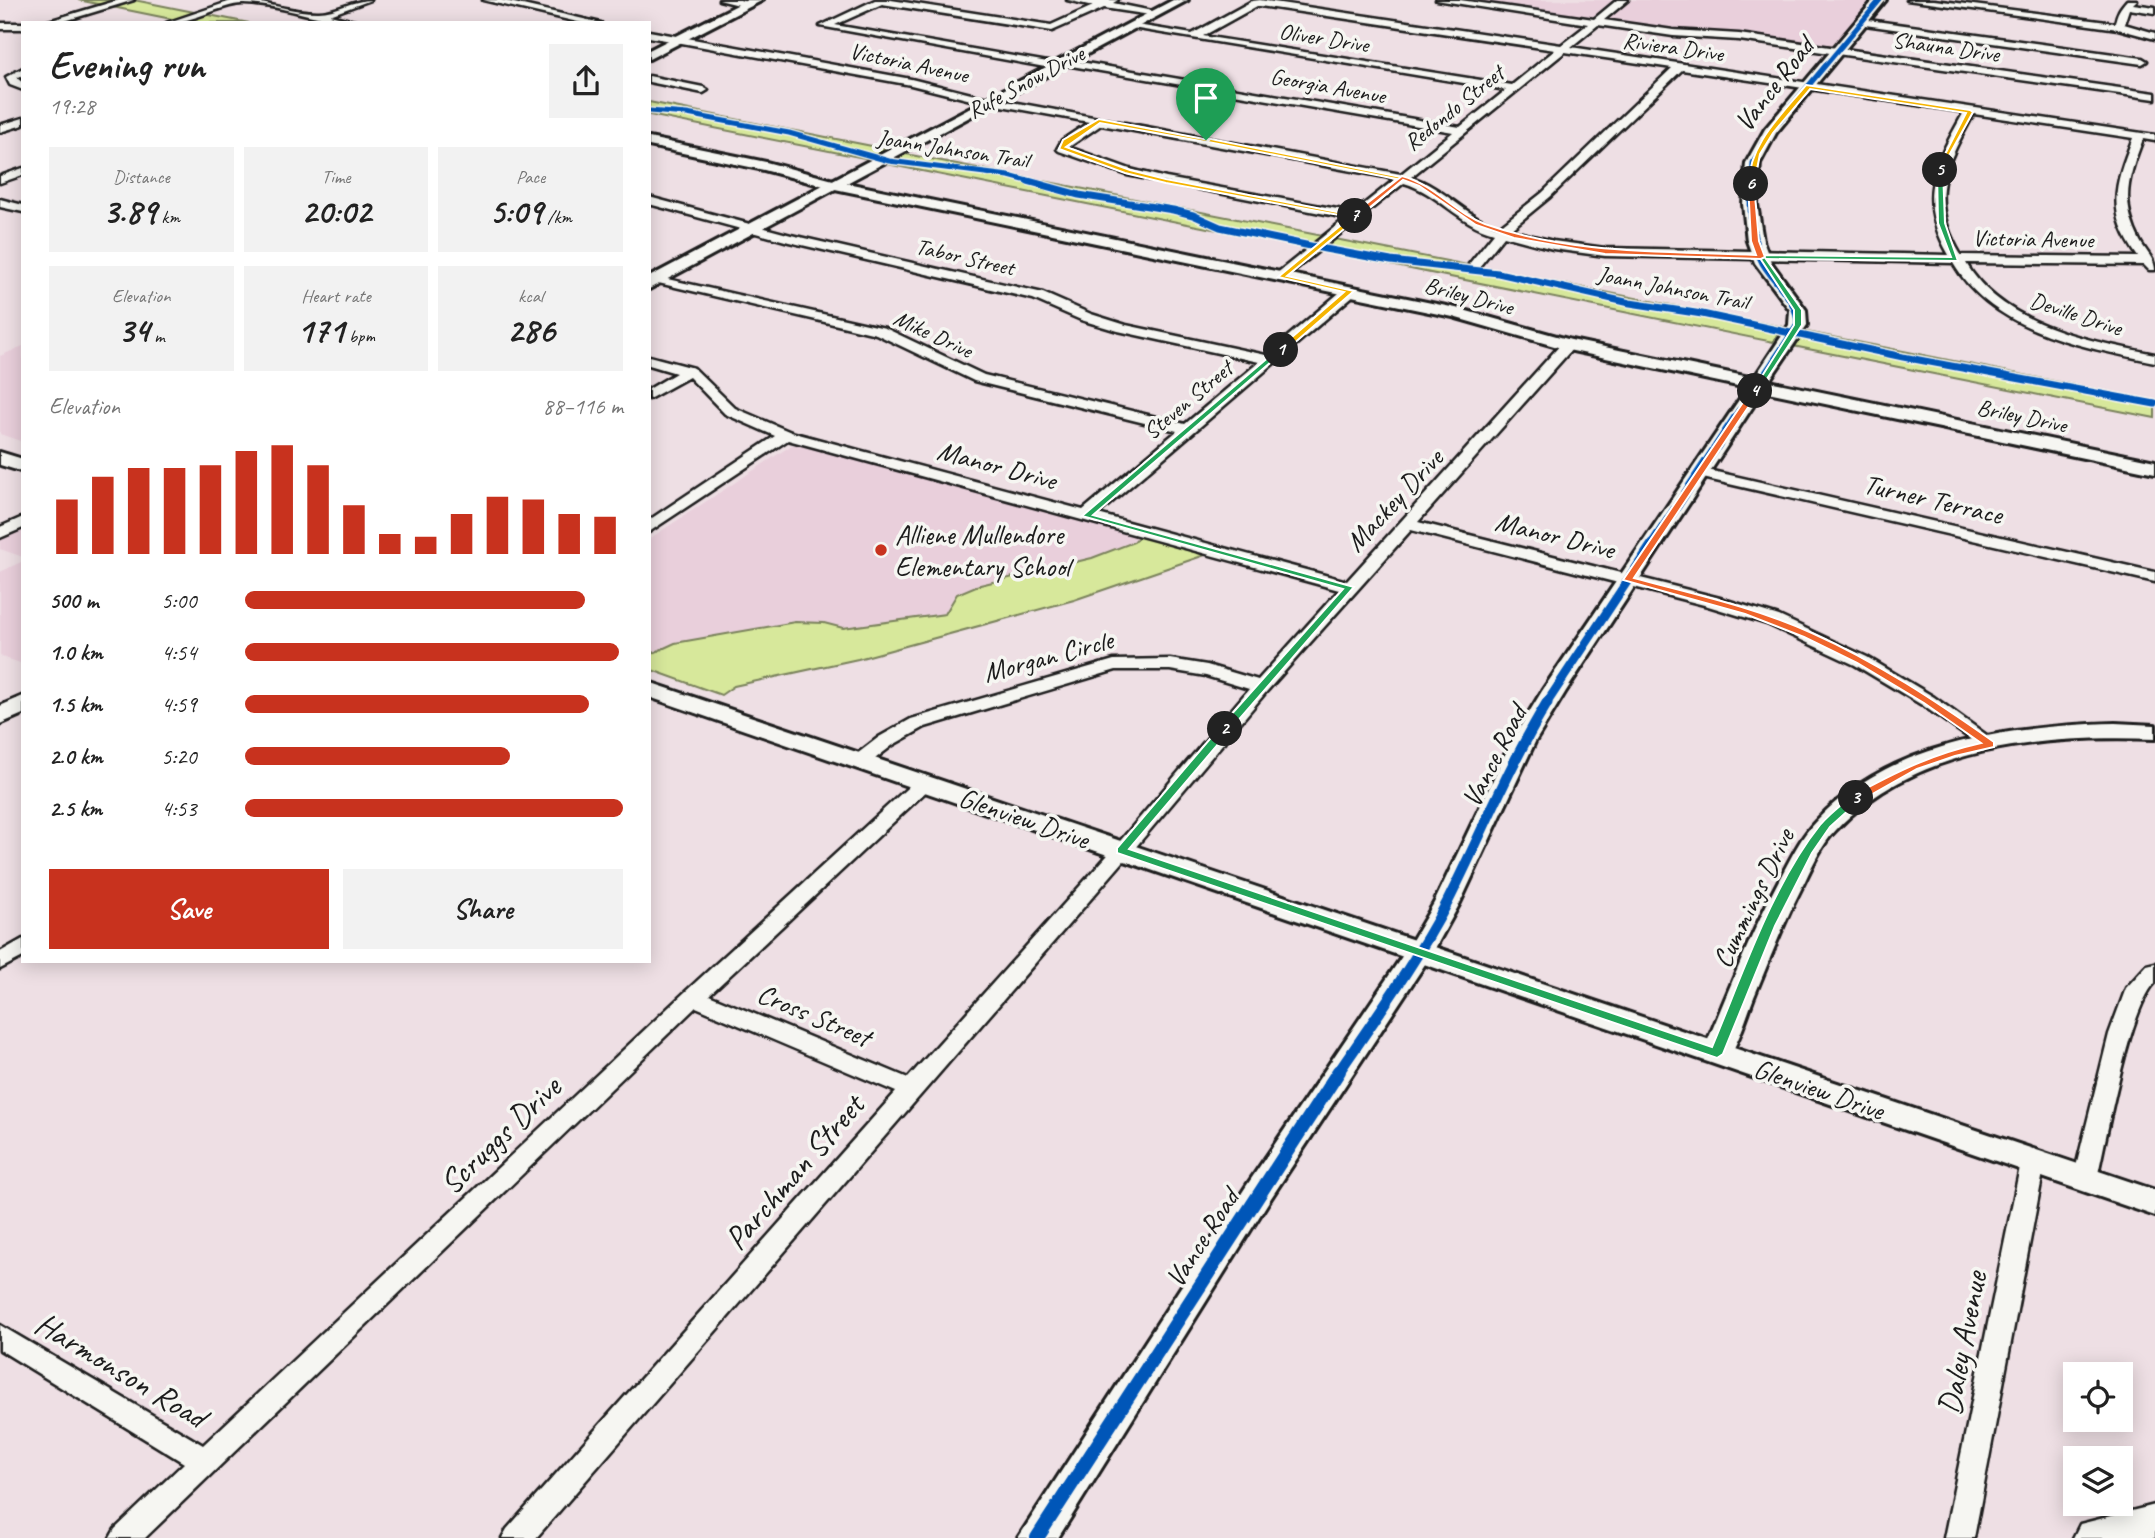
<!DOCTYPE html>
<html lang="en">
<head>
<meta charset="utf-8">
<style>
	:root { --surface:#fff; --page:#f2f2f2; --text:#222; --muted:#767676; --accent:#c8321e }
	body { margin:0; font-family:Caveat,sans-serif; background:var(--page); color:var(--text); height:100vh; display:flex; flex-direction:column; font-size:26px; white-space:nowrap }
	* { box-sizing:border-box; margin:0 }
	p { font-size:23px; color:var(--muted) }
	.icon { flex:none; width:38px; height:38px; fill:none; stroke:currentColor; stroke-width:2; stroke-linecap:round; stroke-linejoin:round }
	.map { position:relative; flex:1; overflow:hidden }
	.sheet { position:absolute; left:21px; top:21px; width:630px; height:942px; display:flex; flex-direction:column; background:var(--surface); border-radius:0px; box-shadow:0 4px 18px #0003 }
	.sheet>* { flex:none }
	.buttons { position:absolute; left:2063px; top:1362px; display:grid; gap:14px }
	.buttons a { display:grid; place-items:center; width:70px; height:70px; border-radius:0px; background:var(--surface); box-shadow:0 4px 18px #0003; font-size:35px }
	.pin { position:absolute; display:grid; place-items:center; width:60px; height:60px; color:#fff; margin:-72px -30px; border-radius:50% 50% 50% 0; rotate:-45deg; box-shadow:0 0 7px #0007 }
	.pin .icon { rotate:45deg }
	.km { position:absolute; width:35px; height:35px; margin:-18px; border-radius:50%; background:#222; color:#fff; font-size:19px; line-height:35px; text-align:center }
	.round { display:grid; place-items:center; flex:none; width:74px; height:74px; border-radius:0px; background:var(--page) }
	.summary { display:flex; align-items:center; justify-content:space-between; height:119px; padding:0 28px }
	h1 { font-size:38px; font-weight:700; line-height:52px }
	.stats { display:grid; grid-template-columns:repeat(3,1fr); gap:10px; height:119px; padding:7px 28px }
	.stats div { display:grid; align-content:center; border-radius:0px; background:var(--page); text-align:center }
	.stats b { font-size:35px; font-weight:700 }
	.stats small { font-size:19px; font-weight:400 }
	.stats p { font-size:19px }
	.chart { height:196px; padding:14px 28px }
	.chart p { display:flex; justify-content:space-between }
	.chart svg { width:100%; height:126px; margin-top:7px; stroke:var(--accent); stroke-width:6 }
	.button { display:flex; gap:14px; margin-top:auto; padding:14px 28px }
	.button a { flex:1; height:80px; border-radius:0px; background:var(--accent); color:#fff; font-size:28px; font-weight:700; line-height:80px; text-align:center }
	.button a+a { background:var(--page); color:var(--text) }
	ul { padding:0 28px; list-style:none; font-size:23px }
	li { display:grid; grid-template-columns:112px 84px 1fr; align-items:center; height:52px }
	li i { height:18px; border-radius:9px; background:var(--accent) }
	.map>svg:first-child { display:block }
	.built { fill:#e9cfdb }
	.green { fill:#d7e89b; stroke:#7a825c; stroke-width:2 }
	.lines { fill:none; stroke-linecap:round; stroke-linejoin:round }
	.minor-casing { stroke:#1c1c1c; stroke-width:5 }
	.tertiary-casing { stroke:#1c1c1c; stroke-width:6 }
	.secondary-casing { stroke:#1c1c1c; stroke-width:6 }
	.primary-casing { stroke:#1c1c1c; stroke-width:5 }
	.minor { fill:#f6f6f2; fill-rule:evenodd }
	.tertiary { fill:#f6f6f2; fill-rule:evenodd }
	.secondary { fill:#f6f6f2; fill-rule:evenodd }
	.primary { fill:#f6f6f2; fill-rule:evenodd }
	.cycleway-far4-casing { stroke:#f6f6f2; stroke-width:8 }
	.cycleway-far3-casing { stroke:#f6f6f2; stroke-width:10 }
	.cycleway-far2-casing { stroke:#f6f6f2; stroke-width:12 }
	.cycleway-far1-casing { stroke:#f6f6f2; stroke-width:16 }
	.cycleway-casing { stroke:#f6f6f2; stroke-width:18 }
	.cycleway-far4 { stroke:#0057b8; stroke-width:5 }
	.cycleway-far3 { stroke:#0057b8; stroke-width:7 }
	.cycleway-far2 { stroke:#0057b8; stroke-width:9 }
	.cycleway-far1 { stroke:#0057b8; stroke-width:11 }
	.cycleway { stroke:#0057b8; stroke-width:14 }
	.split-1 { fill:#f5b400; stroke:#fff; stroke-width:2 }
	.split-2 { fill:#22a559; stroke:#fff; stroke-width:2 }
	.split-3 { fill:#22a559; stroke:#fff; stroke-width:2 }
	.split-4 { fill:#f0652b; stroke:#fff; stroke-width:2 }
	.split-5 { fill:#22a559; stroke:#fff; stroke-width:2 }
	.split-6 { fill:#f5b400; stroke:#fff; stroke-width:2 }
	.split-7 { fill:#f0652b; stroke:#fff; stroke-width:2 }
	.split-8 { fill:#f5b400; stroke:#fff; stroke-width:2 }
	.poi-dot { fill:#c8321e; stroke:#f6f6f2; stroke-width:2.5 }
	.labels { text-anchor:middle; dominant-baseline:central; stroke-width:7; stroke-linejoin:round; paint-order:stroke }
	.far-street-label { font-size:23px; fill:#1c1c1c; stroke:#f6f6f2 }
	.street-label { font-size:28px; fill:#1c1c1c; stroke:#f6f6f2 }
	.poi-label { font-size:28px; fill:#1c1c1c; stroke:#f6f6f2; text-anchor:start }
	.near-street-label { font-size:33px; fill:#1c1c1c; stroke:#f6f6f2 }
</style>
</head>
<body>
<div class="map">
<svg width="2155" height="1538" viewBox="0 0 2155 1538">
	<rect width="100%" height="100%" fill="#eedfe4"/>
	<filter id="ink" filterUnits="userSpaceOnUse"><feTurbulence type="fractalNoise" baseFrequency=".0143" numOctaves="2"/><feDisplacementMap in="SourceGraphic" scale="14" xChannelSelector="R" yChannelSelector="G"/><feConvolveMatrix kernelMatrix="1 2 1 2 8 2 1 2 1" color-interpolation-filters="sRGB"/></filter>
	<g filter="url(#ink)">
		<g class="built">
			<path d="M 1453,0 L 1614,0 L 1590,19 Z"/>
			<path d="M 1627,0 L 1873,0 L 1831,48 L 1602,22 Z"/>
			<path d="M 23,346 L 23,442 L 0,434 L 0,356 Z"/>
			<path d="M 802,444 L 1139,536 L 1134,542 L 1092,558 L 976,586 L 957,594 L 945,614 L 843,628 L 824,623 L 794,622 L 675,643 L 649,655 L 649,539 L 792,445 Z"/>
			<path d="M 23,528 L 23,557 L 0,549 L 0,540 Z"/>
			<path d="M 23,561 L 23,664 L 0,656 L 0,572 Z"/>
		</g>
		<g class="green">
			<path d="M 78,0 L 134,0 L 249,23 L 191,23 Z"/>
			<path d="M 649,102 L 887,149 L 869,159 L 649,115 Z"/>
			<path d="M 906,154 L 1323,236 L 1307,248 L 887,164 Z"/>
			<path d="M 1335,239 L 1783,327 L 1773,342 L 1321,251 Z"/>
			<path d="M 1802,331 L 2155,401 L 2155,418 L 1793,346 Z"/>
			<path d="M 1139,536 L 1205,555 L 1074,600 L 858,659 L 734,686 L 721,695 L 649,669 L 649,655 L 675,643 L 795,622 L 824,623 L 843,628 L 945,614 L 957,594 L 976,586 L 1092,558 L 1134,542 Z"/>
		</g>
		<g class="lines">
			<g class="minor-casing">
				<g id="minor">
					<path d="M 119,0 L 134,0 L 58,23 L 42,23 Z"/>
					<path d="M 234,0 C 262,0 289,12 317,12 C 334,13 352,0 371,0 L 330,15 L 362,23 C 322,23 284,5 244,4 C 224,3 194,23 166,23 Z"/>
					<path d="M 483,0 L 501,0 L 601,23 L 582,23 Z"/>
					<path d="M 719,0 L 740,0 L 752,4 L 747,7 Z"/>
					<path d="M 875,0 L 891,0 L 1051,25 L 1093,6 L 1067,0 L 1118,0 L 1113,3 L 1162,13 L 1157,16 L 1104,8 L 1052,31 L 882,4 L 835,25 L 1059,64 L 1059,60 L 1063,59 L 1460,127 L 1506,90 L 1126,27 L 1131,24 L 1192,34 L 1252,1 L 1260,0 L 1561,45 L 1588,24 L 1436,0 L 1460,0 L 1594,19 L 1617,0 L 1628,0 L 1604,20 L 1673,30 L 1739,34 L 2155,93 L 2155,99 L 1739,40 L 1673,36 L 1598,25 L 1571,47 L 2155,135 L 2155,141 L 2143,139 C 2128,178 2120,202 2140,241 C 2146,252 2155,259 2155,270 L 2149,270 L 2144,265 L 1966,263 C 2003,326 2090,341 2155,354 L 2155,362 C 2083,347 1993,332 1953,263 L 1605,256 L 1553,249 L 1504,236 L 1479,267 L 1475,268 L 1469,264 L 1494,233 C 1459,224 1438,193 1404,183 L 1281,281 L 1276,280 L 1276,274 L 1346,218 L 1127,175 L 1059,151 L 1057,149 L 1062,140 L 1089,122 L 979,102 L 911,85 L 649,37 L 649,31 L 911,79 L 979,96 L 1401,174 L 1453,132 L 1060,64 L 1060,68 L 1056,69 L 820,26 ZM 1257,6 L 1260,6 L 1555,50 L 1512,85 L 1203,36 ZM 1565,52 L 1672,68 L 1542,193 L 1499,227 C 1466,217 1444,187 1411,177 ZM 1682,70 L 1964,112 C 1935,164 1915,197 1949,255 L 1605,248 L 1553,241 L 1510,230 L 1550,197 ZM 1974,114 L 2133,138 C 2114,185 2106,212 2138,257 L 1961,255 C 1927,198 1945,166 1974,114 ZM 1101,125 L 1385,177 L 1394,180 L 1354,212 L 1166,178 L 1130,169 L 1069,147 Z"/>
					<path d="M 1907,0 L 1934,0 L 2115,23 C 2117,12 2120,8 2127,0 L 2137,0 L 2133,4 L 2155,7 L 2155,13 L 2129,9 L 2124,24 L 2155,33 L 2155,39 L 2118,29 Z"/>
					<path d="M 1861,19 L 2142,58 L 2147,61 L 2142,64 L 1858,24 L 1856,22 Z"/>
					<rect x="0" y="23" width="23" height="6"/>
					<path d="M 23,68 L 23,75 L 17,78 L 23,83 L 23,90 L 10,85 L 6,77 Z"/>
					<path d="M 649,76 L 703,87 L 708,90 L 703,93 L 649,82 Z"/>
					<path d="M 23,118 L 23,125 L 0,132 L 0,125 Z"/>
					<path d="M 23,168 L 23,175 L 0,183 L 0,176 Z"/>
					<path d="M 649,197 L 791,235 L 1043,293 L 1091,314 L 1126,325 L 1266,355 L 1345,288 L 1355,288 L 1355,294 L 1098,514 L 1347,581 L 1563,342 L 1573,342 L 1573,348 L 1418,522 L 1720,598 L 1779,616 L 1867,657 L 1934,697 L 1999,744 L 1990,750 L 1983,748 L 1922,705 L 1855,665 L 1767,624 L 1708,606 L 1411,530 L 1267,691 L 1129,855 L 536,1538 L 502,1538 L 507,1529 L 896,1092 L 696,1007 L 145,1538 L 110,1538 L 115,1529 L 184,1463 L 0,1350 L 0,1325 L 203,1445 L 685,992 L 917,779 L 931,779 L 934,783 L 931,787 L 709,995 L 908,1078 L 1115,847 L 1249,689 L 1206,676 L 1170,670 L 1116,670 L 925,727 L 893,745 L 867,765 L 853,765 L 850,761 L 853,757 L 879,737 L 911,719 L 1114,660 L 1170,659 L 1207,665 L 1258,680 L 1339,590 L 788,440 L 649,532 L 649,520 L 775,436 L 725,414 L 689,377 L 649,399 L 649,389 L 676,373 L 649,365 L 649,356 L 694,368 L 735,408 L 791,432 L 1083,510 L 1177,431 L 974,381 L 876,334 L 654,282 L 654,276 L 885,328 L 984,375 L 1185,424 L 1259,362 L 1118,331 L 1081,320 L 1033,299 L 789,242 L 649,204 Z"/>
					<path d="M 0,199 L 23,205 L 23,212 L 0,207 Z"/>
					<path d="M 1699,468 L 2155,572 L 2155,582 L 1694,476 L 1691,473 L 1694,470 Z"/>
					<path d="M 23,517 L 23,528 L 0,538 L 0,527 Z"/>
					<path d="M 23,939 L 23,957 L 0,969 L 0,952 Z"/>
					<path d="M 2155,963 L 2155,983 C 2129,1009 2107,1137 2097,1179 L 2094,1186 L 2085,1188 L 2076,1186 L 2073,1179 L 2109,1034 L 2126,988 L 2147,965 Z"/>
					<path d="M 2033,1153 L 2042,1156 L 2045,1162 L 1974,1538 L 1944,1538 L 2021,1162 L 2024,1156 Z"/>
				</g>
			</g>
			<g class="tertiary-casing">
				<g id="tertiary">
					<path d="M 747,0 L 763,0 L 649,59 L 649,50 Z"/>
					<path d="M 1874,0 L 1886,0 L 1776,133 L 1760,163 L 1757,204 L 1763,241 L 1771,262 L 1806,310 L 1807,325 L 1769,381 L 2155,461 L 2155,473 L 1763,391 L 1566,691 L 1535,742 L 1460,903 L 1433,952 L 1269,1201 L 1058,1538 L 1018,1538 L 1247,1185 L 1407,949 L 1434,903 L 1511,742 L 1542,691 L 1747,388 L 1568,350 L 1453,317 L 835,189 L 764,170 L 649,146 L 649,138 L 766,162 L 837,181 L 1456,308 L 1571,340 L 1754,378 L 1789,325 L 1790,310 L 1755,263 L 1747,241 L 1743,204 L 1746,163 L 1765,129 Z"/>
					<path d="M 2115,723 L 2155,725 L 2155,739 C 2046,735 1916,745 1836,830 C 1820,846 1811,869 1801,889 C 1783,924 1769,961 1754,997 C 1746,1018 1739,1042 1727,1061 L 1717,1064 L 1707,1061 L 1702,1054 C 1727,995 1750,935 1780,878 C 1791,858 1801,836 1817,820 C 1891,741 2013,726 2115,723 Z"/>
				</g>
			</g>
			<g class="secondary-casing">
				<g id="secondary">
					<path d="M 1173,0 L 1188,0 L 649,289 L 649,277 Z"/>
					<path d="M 0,452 L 23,459 L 23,472 L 0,465 Z"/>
					<path d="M 649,682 L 2155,1190 L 2155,1216 L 649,697 Z"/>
					<path d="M 23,696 L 23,714 L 0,724 L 0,706 Z"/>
				</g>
			</g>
			<g class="primary-casing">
				<path id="primary" d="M 2155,1505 L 2155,1538 L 2073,1538 L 2080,1524 Z"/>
			</g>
			<use href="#minor" class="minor"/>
			<use href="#tertiary" class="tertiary"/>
			<use href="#secondary" class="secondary"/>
			<use href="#primary" class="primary"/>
			<g class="cycleway-far4-casing">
				<g id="cycleway-far4">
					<path d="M 649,111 L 687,114 L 789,133 L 889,161 L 1009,176 L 1035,183"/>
					<path d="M 1752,183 L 1753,163 L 1770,132 L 1880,0"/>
				</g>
			</g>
			<g class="cycleway-far3-casing">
				<g id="cycleway-far3">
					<path d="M 1028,181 L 1079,195 L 1173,210 L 1193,215 L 1220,227 L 1325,249 L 1391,261 L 1498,273 L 1630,303 L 1702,314 L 1903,357 L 2155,404"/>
					<path d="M 1739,413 L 1798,325 C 1798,299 1776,285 1763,263 C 1750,240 1750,208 1752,181"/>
				</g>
			</g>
			<g class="cycleway-far2-casing">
				<path id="cycleway-far2" d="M 1546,704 L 1740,411"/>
			</g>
			<g class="cycleway-far1-casing">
				<path id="cycleway-far1" d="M 1338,1073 C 1376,1017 1416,962 1447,903 C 1481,836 1508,767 1547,703"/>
			</g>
			<g class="cycleway-casing">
				<path id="cycleway" d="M 1037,1538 L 1339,1071"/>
			</g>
			<use href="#cycleway-far4" class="cycleway-far4"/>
			<use href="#cycleway-far3" class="cycleway-far3"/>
			<use href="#cycleway-far2" class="cycleway-far2"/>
			<use href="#cycleway-far1" class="cycleway-far1"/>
			<use href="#cycleway" class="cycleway"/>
		</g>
	</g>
	<path class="split-1" d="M 1206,138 L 1406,178 L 1287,276 L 1354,291 L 1284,352 L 1277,350 L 1344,292 L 1278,277 L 1397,179 L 1203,141 Z"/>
	<path class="split-2" d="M 1278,349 L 1285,350 L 1093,515 L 1354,587 L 1229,731 L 1225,732 L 1220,729 L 1221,726 L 1343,589 L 1082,516 Z"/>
	<path class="split-3" d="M 1221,726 L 1231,729 L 1129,849 L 1712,1047 C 1742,976 1772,885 1820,825 C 1829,814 1841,805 1852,796 L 1862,798 L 1830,827 L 1812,853 L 1775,926 L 1723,1054 L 1717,1058 L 1117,853 L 1117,848 Z"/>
	<path class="split-4" d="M 1752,389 L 1759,391 L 1634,578 C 1693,594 1755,607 1812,633 C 1877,662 1936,701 1994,742 L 1994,747 L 1955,756 L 1917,769 L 1860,801 L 1852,801 L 1852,796 C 1896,772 1932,754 1981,743 L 1924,703 L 1857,663 L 1804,637 L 1745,614 L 1623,580 Z"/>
	<path class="split-5" d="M 1940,168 L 1943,170 L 1945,223 L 1958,261 L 1766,259 L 1802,310 L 1802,325 L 1759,391 L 1752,392 L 1794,325 L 1794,310 L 1758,255 L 1951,257 L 1938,223 L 1937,170 Z"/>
	<path class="split-6" d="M 1806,85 L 1970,110 L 1973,112 L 1940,172 L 1937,170 L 1966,113 L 1810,89 L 1773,133 L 1760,154 L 1754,184 L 1749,186 C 1747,146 1782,114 1806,85 Z"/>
	<path class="split-7" d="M 1402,176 C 1435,185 1455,213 1485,224 C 1572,255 1666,251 1756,255 L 1751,241 L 1748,184 L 1751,182 L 1754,184 L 1759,241 L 1765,257 L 1761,259 L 1605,254 L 1514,238 L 1476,225 L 1419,186 L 1403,180 L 1357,218 L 1352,218 L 1352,215 Z"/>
	<path class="split-8" d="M 1099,119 L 1209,140 L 1206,142 L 1100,123 L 1066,147 L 1130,170 L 1166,179 L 1358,216 L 1355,218 L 1166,183 L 1125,173 L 1059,149 L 1063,140 Z"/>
	<circle class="poi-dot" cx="881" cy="550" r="7"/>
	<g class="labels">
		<g class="far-street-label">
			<text transform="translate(1324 38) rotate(9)">Oliver Drive</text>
			<text transform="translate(1673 47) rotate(8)">Riviera Drive</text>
			<text transform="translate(1946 47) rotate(8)">Shauna Drive</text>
			<text transform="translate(909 63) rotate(12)">Victoria Avenue</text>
			<text transform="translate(1026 82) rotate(-28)">Rufe Snow Drive</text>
			<text transform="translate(1328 86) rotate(10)">Georgia Avenue</text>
			<text transform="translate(1454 108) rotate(-39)">Redondo Street</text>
			<text transform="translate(953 149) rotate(9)">Joann Johnson Trail</text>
			<text transform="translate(2033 239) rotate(1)">Victoria Avenue</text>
			<text transform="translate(965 257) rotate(13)">Tabor Street</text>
			<text transform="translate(1673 288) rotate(11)">Joann Johnson Trail</text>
			<text transform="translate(1469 296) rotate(15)">Briley Drive</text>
			<text transform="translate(2076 314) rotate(18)">Deville Drive</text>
			<text transform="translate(933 334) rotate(25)">Mike Drive</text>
			<text transform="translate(1188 400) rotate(-40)">Steven Street</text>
			<text transform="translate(2022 416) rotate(12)">Briley Drive</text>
		</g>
		<g class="street-label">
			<text transform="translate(1774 84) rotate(-52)">Vance Road</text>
			<text transform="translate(997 465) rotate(15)">Manor Drive</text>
			<text transform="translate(1933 499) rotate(13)">Turner Terrace</text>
			<text transform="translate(1394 500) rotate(-47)">Mackey Drive</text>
			<text transform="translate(1555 535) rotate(14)">Manor Drive</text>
			<text transform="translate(1048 656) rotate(-15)">Morgan Circle</text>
			<text transform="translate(1494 756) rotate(-63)">Vance Road</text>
			<text transform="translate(1024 818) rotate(19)">Glenview Drive</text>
			<text transform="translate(1753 898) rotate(-64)">Cummings Drive</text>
			<text transform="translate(814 1015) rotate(23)">Cross Street</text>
			<text transform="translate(1819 1089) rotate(19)">Glenview Drive</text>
			<text transform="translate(1202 1238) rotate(-57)">Vance Road</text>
		</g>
		<g class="poi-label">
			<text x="895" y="534">Alliene Mullendore<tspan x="895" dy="32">Elementary School</tspan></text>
		</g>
		<g class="near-street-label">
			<text transform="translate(500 1135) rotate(-44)">Scruggs Drive</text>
			<text transform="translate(794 1172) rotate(-49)">Parchman Street</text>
			<text transform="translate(1962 1343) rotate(-79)">Daley Avenue</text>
			<text transform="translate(121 1370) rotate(31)">Harmonson Road</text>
		</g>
	</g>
</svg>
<div class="buttons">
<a><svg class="icon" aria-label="locate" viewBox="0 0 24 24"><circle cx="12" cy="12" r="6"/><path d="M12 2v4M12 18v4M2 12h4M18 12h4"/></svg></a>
<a><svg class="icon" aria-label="layers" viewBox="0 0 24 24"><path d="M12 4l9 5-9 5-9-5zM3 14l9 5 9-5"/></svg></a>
</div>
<div class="pin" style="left:1206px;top:140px;background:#1e9e55"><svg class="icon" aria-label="arrive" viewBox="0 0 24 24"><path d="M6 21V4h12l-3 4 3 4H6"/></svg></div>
<b class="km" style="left:1281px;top:350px">1</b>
<b class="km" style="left:1225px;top:729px">2</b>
<b class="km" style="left:1856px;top:798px">3</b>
<b class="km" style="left:1755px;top:391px">4</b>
<b class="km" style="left:1940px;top:170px">5</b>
<b class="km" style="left:1751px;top:184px">6</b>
<b class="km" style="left:1355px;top:216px">7</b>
<section class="sheet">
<div class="summary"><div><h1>Evening run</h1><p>19:28</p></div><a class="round"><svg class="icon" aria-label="share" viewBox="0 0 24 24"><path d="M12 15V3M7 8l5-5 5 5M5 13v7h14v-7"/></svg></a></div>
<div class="stats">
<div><p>Distance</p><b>3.89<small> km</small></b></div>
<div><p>Time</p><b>20:02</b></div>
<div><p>Pace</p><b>5:09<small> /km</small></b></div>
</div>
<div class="stats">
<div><p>Elevation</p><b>34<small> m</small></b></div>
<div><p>Heart rate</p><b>171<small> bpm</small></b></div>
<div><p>kcal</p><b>286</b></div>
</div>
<div class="chart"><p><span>Elevation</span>88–116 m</p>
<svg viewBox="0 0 160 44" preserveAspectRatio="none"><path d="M5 44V25M15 44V17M25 44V14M35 44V14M45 44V13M55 44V8M65 44V6M75 44V13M85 44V27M95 44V37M105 44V38M115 44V30M125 44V24M135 44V25M145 44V30M155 44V31"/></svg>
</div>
<ul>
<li><b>500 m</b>5:00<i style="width:90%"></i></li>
<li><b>1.0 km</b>4:54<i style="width:99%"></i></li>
<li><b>1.5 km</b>4:59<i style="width:91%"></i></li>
<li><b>2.0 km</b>5:20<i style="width:70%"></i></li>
<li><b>2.5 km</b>4:53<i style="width:100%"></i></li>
</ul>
<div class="button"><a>Save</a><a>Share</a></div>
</section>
</div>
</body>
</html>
